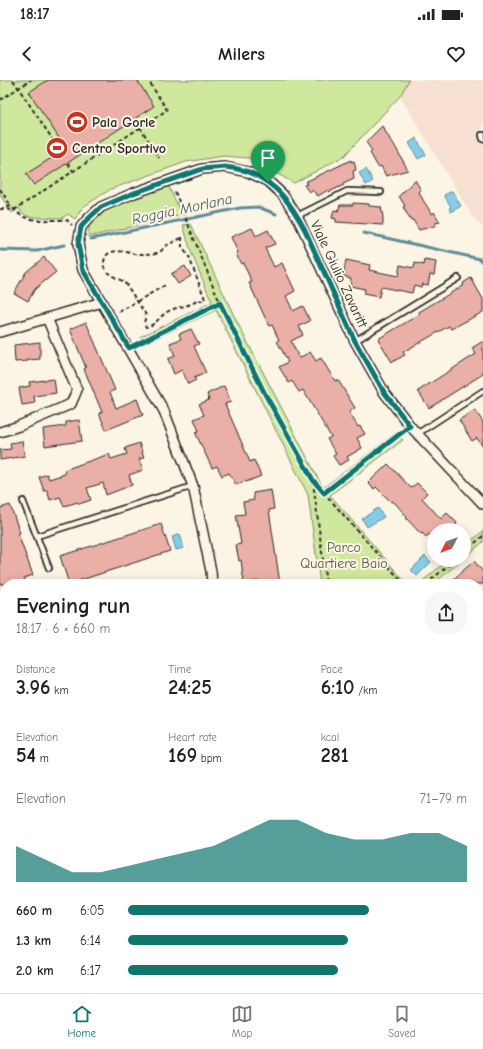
<!DOCTYPE html>
<html lang="en">
<head>
<meta charset="utf-8">
<style>
	:root { --surface:#fff; --page:#f6f6f6; --text:#202124; --muted:#757577; --line:#e0e0e0; --accent:#0f766e }
	body { margin:0; font-family:"Comic Neue",sans-serif; background:var(--page); color:var(--text); height:100vh; display:flex; flex-direction:column; font-size:15px; white-space:nowrap }
	* { box-sizing:border-box; margin:0 }
	p { font-size:13px; color:var(--muted) }
	.icon { flex:none; width:22px; height:22px; fill:none; stroke:currentColor; stroke-width:2; stroke-linecap:round; stroke-linejoin:round }
	.map { position:relative; flex:1; overflow:hidden }
	.drawer { position:absolute; left:0px; top:499px; width:483px; height:414px; display:flex; flex-direction:column; background:var(--surface); border-radius:16px 16px 0 0; box-shadow:0 2px 10px #0003 }
	.drawer>* { flex:none }
	.needle { width:26px; rotate:228deg }
	.buttons { position:absolute; left:427px; top:443px; display:grid; gap:8px }
	.buttons a { display:grid; place-items:center; width:44px; height:44px; border-radius:50%; background:var(--surface); box-shadow:0 2px 10px #0003; font-size:20px }
	.pin { position:absolute; display:grid; place-items:center; width:34px; height:34px; color:#fff; margin:-41px -17px; border-radius:50% 50% 50% 0; rotate:-45deg; box-shadow:0 0 4px #0007 }
	.pin .icon { rotate:45deg }
	.round { display:grid; place-items:center; flex:none; width:42px; height:42px; border-radius:16px; background:var(--page) }
	.headline { display:flex; align-items:center; justify-content:space-between; height:68px; padding:0 16px }
	h1 { font-size:22px; font-weight:700; line-height:30px }
	.figures { display:grid; grid-template-columns:repeat(3,1fr); gap:6px; height:68px; padding:4px 16px }
	.figures div { display:grid; align-content:center }
	.figures b { font-size:20px; font-weight:700 }
	.figures small { font-size:11px; font-weight:400 }
	.figures p { font-size:11px }
	.chart { height:112px; padding:8px 16px }
	.chart p { display:flex; justify-content:space-between }
	.chart svg { width:100%; height:72px; margin-top:4px; fill:var(--accent); opacity:.7 }
	ul { padding:0 16px; list-style:none; font-size:13px }
	li { display:grid; grid-template-columns:64px 48px 1fr; align-items:center; height:30px }
	li i { height:10px; border-radius:5px; background:var(--accent) }
	.status { display:flex; justify-content:space-between; align-items:center; height:28px; padding:0 20px; background:var(--surface); direction:ltr }
	.status svg { height:11px; fill:currentColor }
	header { display:flex; justify-content:space-between; align-items:center; height:52px; padding:0 16px; background:var(--surface); font-size:18px; font-weight:700 }
	.dock { display:flex; justify-content:space-around; align-items:center; height:56px; border-top:1px solid var(--line); background:var(--surface); font-size:11px; color:var(--muted) }
	.dock a { display:grid; justify-items:center; gap:2px }
	.dock .selected { color:var(--accent) }
	.map>svg:first-child { display:block }
	.built { fill:#f7e0d2 }
	.green { fill:#cfe89e; stroke:#7d8a64 }
	.water { fill:#85cde6; stroke:#618c9b }
	.lines { fill:none; stroke-linecap:round; stroke-linejoin:round }
	.stream { stroke:#618c9b; stroke-width:3 }
	.building { fill:#eaafa7; stroke:#2b2b2b }
	.lane-casing { stroke:#2b2b2b; stroke-width:8 }
	.street-casing { stroke:#2b2b2b; stroke-width:12 }
	.secondary-casing { stroke:#2b2b2b; stroke-width:16 }
	.path { stroke:#2b2b2b; stroke-width:2; stroke-dasharray:4 3; stroke-linecap:butt }
	.lane { stroke:#fcf5e5; stroke-width:4.5 }
	.street { stroke:#fcf5e5; stroke-width:9 }
	.secondary { stroke:#fcf5e5; stroke-width:13 }
	.route-casing { stroke:#fff; stroke-width:8 }
	.route { stroke:#0f766e; stroke-width:5 }
	.labels { text-anchor:middle; dominant-baseline:central; stroke-width:4; stroke-linejoin:round; paint-order:stroke }
	.poi-label { font-size:14px; font-weight:bold; fill:#2b2b2b; stroke:#fcf5e5; text-anchor:start }
	.street-label { font-size:14px; fill:#2b2b2b; stroke:#fcf5e5 }
	.park-label { font-size:14px; fill:#545a48; stroke:#fcf5e5 }
	.water-label { font-size:15px; font-style:italic; fill:#465c63; stroke:#fcf5e5 }
</style>
</head>
<body>
<div class="status"><b>18:17</b><svg viewBox="0 0 49 12"><path d="M0 12V9h3v3zM5 12V6h3v6zM10 12V3h3v9zM15 12V0h3v12zM26 1h20v11H26zM47 4h2v5h-2z"/></svg></div>
<header><svg class="icon" aria-label="back" viewBox="0 0 24 24"><path d="M15 5l-7 7 7 7"/></svg>Milers<svg class="icon" aria-label="heart" viewBox="0 0 24 24"><path d="M12 20l-8-8c-3-5 5-10 8-4 3-6 11-1 8 4z"/></svg></header>
<div class="map">
<svg width="483" height="913" viewBox="0 0 483 913">
	<rect width="100%" height="100%" fill="#fcf5e5"/>
	<filter id="ink" filterUnits="userSpaceOnUse"><feTurbulence type="fractalNoise" baseFrequency=".025" numOctaves="2"/><feDisplacementMap in="SourceGraphic" scale="8" xChannelSelector="R" yChannelSelector="G"/><feConvolveMatrix kernelMatrix="1 2 1 2 8 2 1 2 1" color-interpolation-filters="sRGB"/></filter>
	<g filter="url(#ink)">
		<g class="built">
			<path d="M 409,0 L 483,0 L 483,148 L 472,136 L 400,16 Z"/>
			<path d="M 5,869 L 5,908 L 142,908 L 146,913 L 0,913 L 0,875 L 1,870 Z"/>
		</g>
		<g class="green">
			<path d="M 0,0 L 409,0 L 400,16 L 344,76 L 294,103 L 249,78 L 223,76 L 186,82 L 111,109 L 83,127 L 75,139 L 68,134 L 62,138 L 34,137 L 27,136 L 21,132 L 19,128 L 12,133 L 0,115 Z"/>
			<path d="M 168,105 L 182,135 L 88,157 L 90,141 L 103,130 Z"/>
			<path d="M 191,144 L 236,240 L 323,408 L 396,353 L 403,360 L 330,415 L 407,504 L 320,504 L 308,415 L 216,230 L 143,264 L 140,257 L 212,222 L 191,172 L 183,145 Z"/>
			<path d="M 483,451 L 483,462 L 464,478 L 464,467 Z"/>
			<path d="M 448,480 L 462,480 L 433,504 L 419,504 Z"/>
			<path d="M 478,581 L 483,587 L 483,890 L 478,886 Z"/>
		</g>
		<g class="water">
			<path d="M 416,58 L 426,75 L 418,79 L 409,63 Z"/>
			<path d="M 366,89 L 373,101 L 366,105 L 359,93 Z"/>
			<path d="M 452,111 L 461,126 L 451,132 L 449,128 L 451,127 L 444,115 Z"/>
			<path d="M 378,428 L 384,437 L 367,447 L 362,439 Z"/>
			<path d="M 180,454 L 184,468 L 176,470 L 172,457 Z"/>
			<path d="M 425,476 L 431,482 L 417,496 L 411,490 Z"/>
		</g>
		<g class="lines">
			<g class="stream">
				<path d="M 364,153 L 480,179 L 483,182"/>
				<path d="M 91,159 L 240,128 L 258,127 L 276,134"/>
				<path d="M 0,170 L 37,171 L 64,165"/>
			</g>
		</g>
		<g class="building">
			<path d="M 48,0 L 137,0 L 154,26 L 34,105 L 26,94 L 66,69 L 29,12 Z"/>
			<path d="M 382,46 L 391,61 L 392,61 L 408,90 L 386,96 L 381,86 L 378,87 L 370,73 L 372,71 L 366,62 Z"/>
			<path d="M 351,80 L 351,82 L 354,81 L 356,90 L 353,91 L 354,99 L 343,104 L 344,105 L 329,112 L 328,110 L 318,116 L 312,110 L 309,112 L 304,105 L 307,104 L 305,102 Z"/>
			<path d="M 415,100 L 421,110 L 419,112 L 423,120 L 432,134 L 434,132 L 440,142 L 435,143 L 435,146 L 419,150 L 413,140 L 411,141 L 403,127 L 405,126 L 399,116 Z"/>
			<path d="M 353,123 L 369,124 L 369,126 L 381,127 L 383,137 L 383,145 L 336,142 L 336,139 L 332,138 L 334,130 L 338,131 L 340,125 L 353,125 Z"/>
			<path d="M 252,148 L 256,156 L 268,150 L 275,164 L 265,168 L 274,187 L 282,183 L 295,211 L 286,216 L 293,231 L 303,226 L 310,241 L 299,246 L 303,255 L 291,261 L 299,278 L 310,272 L 316,281 L 321,278 L 335,301 L 338,300 L 355,328 L 349,332 L 358,347 L 360,346 L 365,354 L 357,358 L 362,368 L 347,377 L 349,380 L 339,385 L 333,376 L 336,374 L 327,359 L 331,357 L 303,310 L 299,312 L 292,301 L 289,303 L 279,287 L 288,282 L 277,261 L 279,260 L 272,245 L 269,246 L 249,203 L 252,202 L 243,183 L 241,184 L 236,174 L 238,173 L 231,157 Z"/>
			<path d="M 44,177 L 56,192 L 35,209 L 28,221 L 14,213 L 26,192 Z"/>
			<path d="M 346,180 L 370,185 L 369,190 L 398,196 L 400,185 L 414,188 L 415,183 L 424,185 L 425,180 L 436,182 L 434,195 L 430,194 L 428,205 L 422,204 L 421,207 L 414,205 L 412,213 L 381,207 L 379,217 L 363,214 L 365,209 L 350,206 L 351,198 L 343,196 Z"/>
			<path d="M 185,186 L 191,196 L 178,204 L 171,194 Z"/>
			<path d="M 471,198 L 483,219 L 483,232 L 451,249 L 449,246 L 403,272 L 405,275 L 392,282 L 378,259 L 420,234 L 419,232 L 464,205 L 463,203 Z"/>
			<path d="M 86,242 L 115,310 L 110,312 L 116,328 L 137,319 L 143,335 L 106,350 L 99,333 L 102,332 L 84,289 L 86,288 L 70,249 Z"/>
			<path d="M 191,249 L 199,264 L 194,266 L 206,293 L 194,298 L 196,300 L 188,304 L 182,290 L 174,294 L 168,279 L 175,276 L 170,263 L 181,259 L 179,254 Z"/>
			<path d="M 483,261 L 483,294 L 429,328 L 418,311 L 476,274 L 472,268 Z"/>
			<path d="M 40,262 L 40,279 L 28,280 L 28,281 L 15,282 L 14,265 Z"/>
			<path d="M 54,299 L 56,313 L 34,316 L 35,323 L 22,325 L 19,308 L 30,306 L 29,302 Z"/>
			<path d="M 224,306 L 231,322 L 225,324 L 250,382 L 254,380 L 261,396 L 246,402 L 245,401 L 236,405 L 232,397 L 231,397 L 229,393 L 222,396 L 217,386 L 212,388 L 195,352 L 199,351 L 194,339 L 204,335 L 199,324 L 209,320 L 207,314 Z"/>
			<path d="M 475,330 L 483,342 L 483,367 L 477,358 L 472,361 L 459,340 Z"/>
			<path d="M 79,340 L 82,361 L 45,366 L 43,349 L 66,346 L 66,342 Z"/>
			<path d="M 22,361 L 25,376 L 0,380 L 0,370 L 11,369 L 10,363 Z"/>
			<path d="M 139,363 L 144,378 L 139,379 L 143,390 L 129,395 L 132,405 L 106,415 L 103,403 L 87,408 L 91,420 L 79,424 L 78,422 L 64,426 L 60,417 L 50,420 L 47,410 L 44,411 L 39,397 L 47,394 L 49,399 L 65,394 L 64,390 L 109,374 L 111,379 L 127,374 L 125,368 Z"/>
			<path d="M 388,384 L 411,408 L 417,403 L 427,413 L 422,418 L 441,439 L 447,433 L 457,443 L 455,446 L 459,450 L 434,450 L 434,460 L 429,454 L 426,457 L 422,453 L 421,454 L 406,438 L 407,437 L 396,424 L 392,421 L 391,422 L 376,407 L 374,409 L 368,403 Z"/>
			<path d="M 271,410 L 274,429 L 269,430 L 280,504 L 259,504 L 259,501 L 244,503 L 241,480 L 239,481 L 236,465 L 241,464 L 236,435 L 245,434 L 243,422 L 254,420 L 253,413 Z"/>
			<path d="M 10,425 L 20,453 L 18,454 L 33,495 L 24,498 L 27,504 L 0,504 L 0,428 Z"/>
			<path d="M 161,444 L 170,471 L 69,504 L 60,476 Z"/>
			<path d="M 474,481 L 483,492 L 483,504 L 448,504 Z"/>
		</g>
		<g class="lines">
			<g class="lane-casing">
				<g id="lane">
					<path d="M 483,55 L 482,55 L 483,59"/>
					<path d="M 297,136 L 347,111 L 381,112"/>
					<path d="M 355,261 L 458,198"/>
					<path d="M 417,354 L 483,311"/>
					<path d="M 23,421 L 49,488"/>
					<path d="M 37,456 L 193,406"/>
				</g>
			</g>
			<g class="street-casing">
				<g id="street">
					<path d="M 0,252 L 102,222"/>
					<path d="M 0,352 L 19,346 L 71,324 L 77,310 L 47,238"/>
					<path d="M 212,504 L 211,491 L 193,406 L 164,331 L 83,190 L 78,164 L 81,147 L 88,139 L 101,127 L 134,113 L 202,89 L 225,87 L 248,92 L 268,101 L 283,115 L 297,136 L 355,261 L 384,312 L 410,346 L 483,424"/>
					<path d="M 0,744 L 5,746"/>
					<path d="M 5,913 L 6,908"/>
					<path d="M 310,913 L 317,908"/>
				</g>
			</g>
			<g class="secondary-casing">
				<g id="secondary">
					<path d="M 0,815 L 5,816"/>
					<path d="M 5,824 L 1,832 L 5,849"/>
					<path d="M 124,908 L 130,913"/>
				</g>
			</g>
			<g class="path">
				<path d="M 13,0 L 61,72"/>
				<path d="M 0,20 L 31,0"/>
				<path d="M 140,47 L 159,78"/>
				<path d="M 68,83 L 73,91"/>
				<path d="M 0,109 L 11,126"/>
				<path d="M 175,112 L 220,223 L 265,314 L 313,400 L 404,504"/>
				<path d="M 7,127 L 11,126 C 25,145 46,139 67,140 L 72,145"/>
				<path d="M 0,129 L 14,130 L 167,30 L 148,0"/>
				<path d="M 182,157 L 182,167 L 189,177 L 205,219 L 203,221 L 198,220 C 189,227 177,226 167,232 C 159,237 156,245 146,247 L 144,243 L 146,235 L 126,204 C 120,198 110,197 106,190 C 104,188 103,185 104,182 C 106,166 125,172 135,174 C 142,174 150,174 157,173 C 161,173 163,168 166,166 C 171,162 177,162 182,157 Z"/>
				<path d="M 119,232 L 167,204"/>
				<path d="M 135,264 L 220,223"/>
				<path d="M 313,401 L 326,504"/>
				<path d="M 324,413 L 403,351"/>
				<path d="M 464,472 L 483,456"/>
				<path d="M 426,504 L 455,480"/>
				<path d="M 478,586 L 483,591"/>
				<path d="M 478,636 L 483,632"/>
				<path d="M 0,686 L 5,688"/>
				<path d="M 0,711 L 5,710"/>
				<path d="M 478,765 L 483,762"/>
				<path d="M 0,799 L 5,799"/>
				<path d="M 3,861 L 5,872 L 4,875"/>
				<path d="M 478,883 L 483,887"/>
				<path d="M 0,888 L 4,875 L 5,875"/>
			</g>
			<use href="#lane" class="lane"/>
			<use href="#street" class="street"/>
			<use href="#secondary" class="secondary"/>
		</g>
	</g>
	<g class="lines" filter="url(#ink)">
		<g class="route-casing">
			<path id="route" d="M 225,87 C 233,88 242,89 249,92 C 278,104 291,124 305,150 L 355,261 L 384,312 L 410,346 L 324,413 L 313,400 L 265,314 L 220,223 L 129,268 L 83,190 L 78,164 L 81,147 L 88,139 L 101,127 L 134,113 L 202,89 Z"/>
		</g>
		<use href="#route" class="route"/>
	</g>
	<defs>
		<g id="stadium-disc" transform="scale(1.15)"><circle r="9.5" fill="#c8321e" stroke="#fcf5e5"/><path d="M0-5a6.5 5 0 1 0 0 10a6.5 5 0 1 0 0-10ZM-3.5-1.8h7v3.6h-7Z" fill="#fff"/></g>
	</defs>
	<g fill-rule="evenodd">
		<use href="#stadium-disc" x="77" y="42"/>
		<use href="#stadium-disc" x="57" y="68"/>
	</g>
	<g class="labels">
		<g class="poi-label">
			<text x="92" y="42">Pala Gorle</text>
			<text x="72" y="68">Centro Sportivo</text>
		</g>
		<g class="street-label">
			<text transform="translate(339 194) rotate(65)">Viale Giulio Zavaritt</text>
		</g>
		<g class="park-label">
			<text x="344" y="467">Parco<tspan x="344" dy="16">Quartiere Baio</tspan></text>
		</g>
		<g class="water-label">
			<text transform="translate(182 129) rotate(-12)">Roggia Morlana</text>
		</g>
	</g>
</svg>
<div class="buttons">
<a><svg class="needle" viewBox="-14 -14 28 28"><path d="M0-13l5 13h-10z" fill="#e53935"/><path d="M0 13l5-13h-10z" fill="#757577"/></svg></a>
</div>
<div class="pin" style="left:268px;top:102px;background:#1e9e55"><svg class="icon" aria-label="arrive" viewBox="0 0 24 24"><path d="M6 21V4h12l-3 4 3 4H6"/></svg></div>
<section class="drawer">
<div class="headline"><div><h1>Evening run</h1><p>18:17 · 6 × 660 m</p></div><a class="round"><svg class="icon" aria-label="share" viewBox="0 0 24 24"><path d="M12 15V3M7 8l5-5 5 5M5 13v7h14v-7"/></svg></a></div>
<div class="figures">
<div><p>Distance</p><b>3.96<small> km</small></b></div>
<div><p>Time</p><b>24:25</b></div>
<div><p>Pace</p><b>6:10<small> /km</small></b></div>
</div>
<div class="figures">
<div><p>Elevation</p><b>54<small> m</small></b></div>
<div><p>Heart rate</p><b>169<small> bpm</small></b></div>
<div><p>kcal</p><b>281</b></div>
</div>
<div class="chart"><p><span>Elevation</span>71–79 m</p>
<svg viewBox="0 0 160 44" preserveAspectRatio="none"><path d="M0 44V22L10 30L20 38L30 38L40 34L50 30L60 26L70 22L80 14L90 6L100 6L110 14L120 18L130 18L140 14L150 14L160 22V44z"/></svg>
</div>
<ul>
<li><b>660 m</b>6:05<i style="width:71%"></i></li>
<li><b>1.3 km</b>6:14<i style="width:65%"></i></li>
<li><b>2.0 km</b>6:17<i style="width:62%"></i></li>
</ul>
</section>
</div>
<nav class="dock">
<a class="selected"><svg class="icon" aria-label="home" viewBox="0 0 24 24"><path d="M3 11l9-7 9 7M6 9v11h12V9"/></svg>Home</a>
<a><svg class="icon" aria-label="map" viewBox="0 0 24 24"><path d="M3 6l6-2 6 2 6-2v14l-6 2-6-2-6 2zM9 4v14M15 6v14"/></svg>Map</a>
<a><svg class="icon" aria-label="saved" viewBox="0 0 24 24"><path d="M7 4h10v16l-5-4-5 4z"/></svg>Saved</a>
</nav>
</body>
</html>
